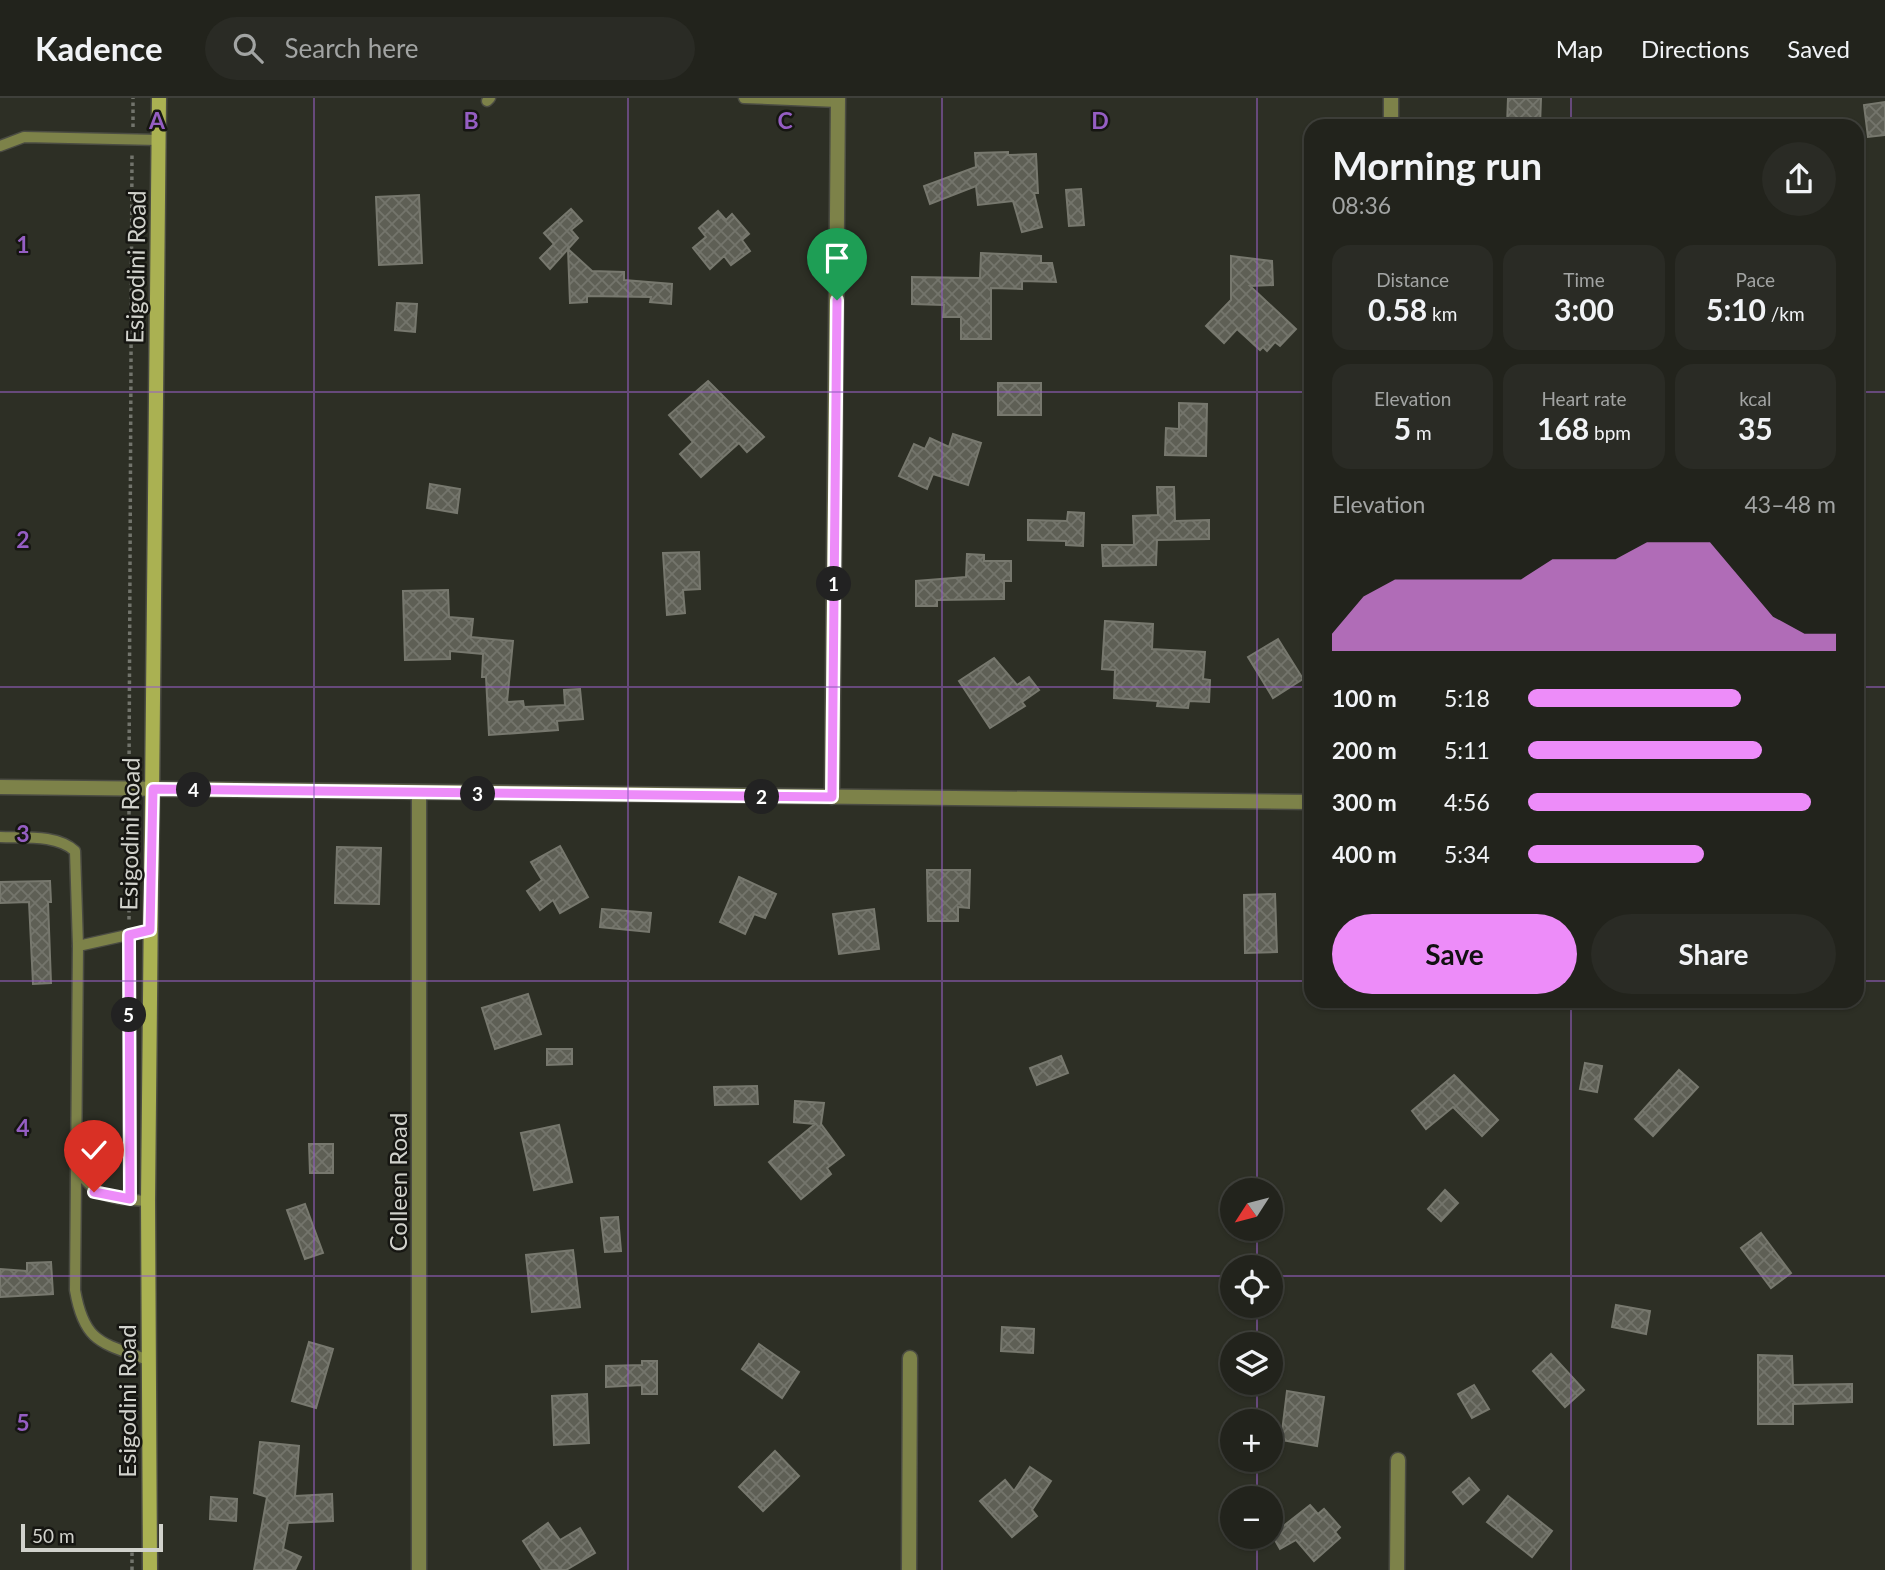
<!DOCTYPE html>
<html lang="en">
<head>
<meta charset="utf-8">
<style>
	:root { --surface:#22231c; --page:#2a2b25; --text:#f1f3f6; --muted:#a2a4a3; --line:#3f403b; --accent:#ed8cf9 }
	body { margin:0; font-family:Lato,sans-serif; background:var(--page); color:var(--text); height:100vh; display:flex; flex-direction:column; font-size:26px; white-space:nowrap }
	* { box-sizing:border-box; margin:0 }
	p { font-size:23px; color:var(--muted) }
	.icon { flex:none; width:38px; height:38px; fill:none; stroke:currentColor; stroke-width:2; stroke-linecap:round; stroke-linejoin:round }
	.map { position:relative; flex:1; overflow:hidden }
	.details { position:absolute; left:1304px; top:21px; width:560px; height:889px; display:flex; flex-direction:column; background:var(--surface); border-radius:21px; box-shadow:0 2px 5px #0004,0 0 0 2px var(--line) }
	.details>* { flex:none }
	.needle { width:46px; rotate:234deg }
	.fabs { position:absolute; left:1220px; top:1080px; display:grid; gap:14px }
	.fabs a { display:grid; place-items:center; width:63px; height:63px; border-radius:50%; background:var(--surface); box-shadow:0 2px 5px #0004,0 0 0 2px var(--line); font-size:35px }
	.scale { position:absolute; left:21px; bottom:18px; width:142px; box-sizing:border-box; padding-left:7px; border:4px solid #d1d2cc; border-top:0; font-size:19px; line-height:24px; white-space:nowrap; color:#d1d2cc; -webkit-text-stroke:5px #161612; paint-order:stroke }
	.pin { position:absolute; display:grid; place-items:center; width:60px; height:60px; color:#fff; margin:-72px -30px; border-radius:50% 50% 50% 0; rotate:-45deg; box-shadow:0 0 7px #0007 }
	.pin .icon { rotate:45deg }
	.km { position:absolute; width:35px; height:35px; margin:-18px; border-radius:50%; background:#222; color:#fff; font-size:19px; line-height:35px; text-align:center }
	.round { display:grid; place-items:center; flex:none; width:74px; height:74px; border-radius:37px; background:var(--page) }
	.head { display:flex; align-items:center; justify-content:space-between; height:119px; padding:0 28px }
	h1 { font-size:38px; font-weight:700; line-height:52px }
	.metrics { display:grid; grid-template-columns:repeat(3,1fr); gap:10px; height:119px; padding:7px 28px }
	.metrics div { display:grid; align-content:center; border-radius:18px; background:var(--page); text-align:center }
	.metrics b { font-size:30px; font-weight:700 }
	.metrics small { font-size:19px; font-weight:400 }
	.metrics p { font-size:19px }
	.chart { height:196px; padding:14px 28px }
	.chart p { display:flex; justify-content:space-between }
	.chart svg { width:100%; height:126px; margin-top:7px; fill:var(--accent); opacity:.7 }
	.action { display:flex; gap:14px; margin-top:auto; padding:14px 28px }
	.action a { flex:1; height:80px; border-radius:42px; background:var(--accent); color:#111; font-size:28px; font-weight:700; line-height:80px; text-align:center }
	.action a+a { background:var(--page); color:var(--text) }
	ul { padding:0 28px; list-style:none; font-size:23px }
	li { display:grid; grid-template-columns:112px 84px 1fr; align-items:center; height:52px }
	li i { height:18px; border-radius:9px; background:var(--accent) }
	header { display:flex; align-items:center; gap:42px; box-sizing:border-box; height:98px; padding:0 35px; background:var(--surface); border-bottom:2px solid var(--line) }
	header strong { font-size:33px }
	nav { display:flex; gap:38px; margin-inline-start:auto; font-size:24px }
	.search { width:490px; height:63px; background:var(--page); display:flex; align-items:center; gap:18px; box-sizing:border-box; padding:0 24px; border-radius:38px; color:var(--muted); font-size:26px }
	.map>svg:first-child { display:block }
	.building { fill:url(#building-cross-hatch); stroke:#77786e; stroke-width:2 }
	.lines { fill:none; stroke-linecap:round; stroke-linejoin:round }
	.service-casing { stroke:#4b4c43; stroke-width:13 }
	.minor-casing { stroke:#4b4c43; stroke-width:17 }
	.secondary-casing { stroke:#4b4c43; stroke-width:17 }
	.path { stroke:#72746c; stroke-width:3.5; stroke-dasharray:3.5 3.5; stroke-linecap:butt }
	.service { stroke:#7d8249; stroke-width:10 }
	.minor { stroke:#7d8249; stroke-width:14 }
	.secondary { stroke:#aab152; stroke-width:14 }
	.route-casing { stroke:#fff; stroke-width:14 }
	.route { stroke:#ed8cf9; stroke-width:9 }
	.grid { fill:none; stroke:#955ec3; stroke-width:2; stroke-opacity:0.55 }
	.labels { text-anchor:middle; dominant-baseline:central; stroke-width:5; stroke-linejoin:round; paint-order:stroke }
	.street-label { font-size:24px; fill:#d1d2cc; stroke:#161612 }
	.grid-label { font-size:23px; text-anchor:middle; font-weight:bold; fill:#955ec3; stroke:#161612; stroke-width:5; stroke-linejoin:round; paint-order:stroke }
</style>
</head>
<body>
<header>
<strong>Kadence</strong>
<div class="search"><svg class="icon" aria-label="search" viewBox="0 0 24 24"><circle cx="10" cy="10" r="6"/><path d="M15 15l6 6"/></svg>Search here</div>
<nav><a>Map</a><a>Directions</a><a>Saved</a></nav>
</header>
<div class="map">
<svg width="1885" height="1472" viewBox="0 0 1885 1472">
	<defs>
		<pattern id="building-cross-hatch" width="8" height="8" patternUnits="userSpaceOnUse" patternTransform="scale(1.75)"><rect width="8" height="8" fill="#5e5f55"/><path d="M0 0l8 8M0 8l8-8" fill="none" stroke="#74756c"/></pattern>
	</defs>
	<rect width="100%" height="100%" fill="#2d2f25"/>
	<g class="building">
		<path d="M 1508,0 L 1541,0 L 1540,28 L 1507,28 Z"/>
		<path d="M 1885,4 L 1885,37 L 1868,39 L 1864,7 Z"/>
		<path d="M 1008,54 L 1008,57 L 1036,56 L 1038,95 L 1034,95 L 1042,129 L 1022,134 L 1013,103 L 978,107 L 976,88 L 930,106 L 924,88 L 976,69 L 975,55 Z"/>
		<path d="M 1081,91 L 1084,127 L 1069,128 L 1066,92 Z"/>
		<path d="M 419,97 L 422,165 L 379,167 L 376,99 Z"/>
		<path d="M 571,111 L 582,123 L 571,132 L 578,140 L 550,171 L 540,160 L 554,146 L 544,135 Z"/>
		<path d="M 718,113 L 726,122 L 732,116 L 749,136 L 742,142 L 750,153 L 731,167 L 724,158 L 710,171 L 693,150 L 706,139 L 699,130 Z"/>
		<path d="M 568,151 L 592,173 L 624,174 L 624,182 L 672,186 L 671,206 L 650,204 L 651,199 L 587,198 L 587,204 L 570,205 Z"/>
		<path d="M 981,155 L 1041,158 L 1041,165 L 1052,165 L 1056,184 L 1022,183 L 1022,191 L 991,190 L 991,241 L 961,241 L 961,219 L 943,219 L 944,207 L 912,206 L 912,179 L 980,180 Z"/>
		<path d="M 1231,158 L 1272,163 L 1273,187 L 1250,188 L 1296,231 L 1280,248 L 1275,244 L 1267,253 L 1263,249 L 1260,252 L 1237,231 L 1224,245 L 1206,228 L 1231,202 Z"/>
		<path d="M 397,205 L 417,206 L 415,234 L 395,232 Z"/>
		<path d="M 708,283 L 764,339 L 747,354 L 739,345 L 701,379 L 680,356 L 693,344 L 669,317 Z"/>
		<rect x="998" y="285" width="43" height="32"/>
		<path d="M 1179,305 L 1207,306 L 1206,358 L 1165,357 L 1166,330 L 1179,331 Z"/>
		<path d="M 953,336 L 981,345 L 968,387 L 933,376 L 927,391 L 899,378 L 914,346 L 925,351 L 930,340 L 949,349 Z"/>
		<path d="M 430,386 L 460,391 L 457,415 L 427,410 Z"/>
		<path d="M 1157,389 L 1174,389 L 1175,423 L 1209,422 L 1209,441 L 1157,442 L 1156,467 L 1103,468 L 1102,447 L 1134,447 L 1133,418 L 1158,417 Z"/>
		<path d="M 1068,414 L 1084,415 L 1083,448 L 1066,447 L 1066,443 L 1028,442 L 1028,422 L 1067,423 Z"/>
		<path d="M 699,454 L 700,491 L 683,492 L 685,515 L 667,517 L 663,455 Z"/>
		<path d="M 967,456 L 984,457 L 984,463 L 1011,463 L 1011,483 L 1004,483 L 1004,501 L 937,502 L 937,508 L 916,508 L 916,483 L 966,479 Z"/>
		<path d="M 448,492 L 449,519 L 473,521 L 471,539 L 513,543 L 507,604 L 523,603 L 524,609 L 565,607 L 564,592 L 580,591 L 583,621 L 557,623 L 558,632 L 489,637 L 486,579 L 482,579 L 483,556 L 450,553 L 450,561 L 405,562 L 403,493 Z"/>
		<path d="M 1105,523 L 1153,526 L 1152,551 L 1205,554 L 1203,581 L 1210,582 L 1209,604 L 1189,603 L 1188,610 L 1157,608 L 1158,603 L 1114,600 L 1115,572 L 1102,571 Z"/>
		<path d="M 1278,541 L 1303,581 L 1273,600 L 1248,559 Z"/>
		<path d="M 994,560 L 1017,587 L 1029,579 L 1039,592 L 1022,604 L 1025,608 L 990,630 L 959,583 Z"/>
		<path d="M 560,748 L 588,799 L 560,815 L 553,802 L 540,812 L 527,793 L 542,782 L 531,764 Z"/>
		<path d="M 337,749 L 381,750 L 379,806 L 335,805 Z"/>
		<path d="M 927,772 L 970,772 L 969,810 L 958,809 L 958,823 L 928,823 Z"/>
		<path d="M 739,779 L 776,796 L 765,820 L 754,816 L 745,836 L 720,824 Z"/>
		<path d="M 50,783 L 51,804 L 48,804 L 51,885 L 33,886 L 29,804 L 0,805 L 0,784 Z"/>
		<path d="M 1275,796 L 1277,854 L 1245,855 L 1244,797 Z"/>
		<path d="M 602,811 L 651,815 L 649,834 L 600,829 Z"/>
		<path d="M 874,811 L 879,851 L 839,856 L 833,816 Z"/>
		<path d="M 528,896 L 541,936 L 495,951 L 482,910 Z"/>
		<path d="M 547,951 L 572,951 L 572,966 L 547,967 Z"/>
		<path d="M 1061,958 L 1068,975 L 1037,987 L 1030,970 Z"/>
		<path d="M 1585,965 L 1602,968 L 1597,994 L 1580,991 Z"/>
		<path d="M 1679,972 L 1698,989 L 1653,1038 L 1635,1021 Z"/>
		<path d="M 1454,977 L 1498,1022 L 1482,1038 L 1453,1009 L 1426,1031 L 1412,1013 Z"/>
		<path d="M 757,988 L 758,1006 L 715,1007 L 714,989 Z"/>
		<path d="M 795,1003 L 824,1005 L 821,1026 L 844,1057 L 827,1070 L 831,1076 L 801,1101 L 769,1064 L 815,1026 L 794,1024 Z"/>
		<path d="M 559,1027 L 572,1084 L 534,1092 L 521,1035 Z"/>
		<path d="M 309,1046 L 333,1046 L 333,1075 L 310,1075 Z"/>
		<path d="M 1445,1092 L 1458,1105 L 1441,1123 L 1428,1111 Z"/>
		<path d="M 305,1106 L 323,1155 L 305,1161 L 287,1112 Z"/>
		<path d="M 618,1119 L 621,1153 L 605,1154 L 601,1120 Z"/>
		<path d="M 1761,1135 L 1791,1175 L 1771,1190 L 1741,1150 Z"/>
		<path d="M 573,1152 L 580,1209 L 532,1214 L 526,1157 Z"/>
		<path d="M 51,1164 L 53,1196 L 0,1199 L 0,1171 L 27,1173 L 27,1165 Z"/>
		<path d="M 1616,1207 L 1650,1213 L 1646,1236 L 1612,1229 Z"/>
		<path d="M 1002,1229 L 1034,1231 L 1033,1255 L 1001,1253 Z"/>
		<path d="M 309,1244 L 333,1251 L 316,1310 L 292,1303 Z"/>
		<path d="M 759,1246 L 799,1274 L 782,1300 L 742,1271 Z"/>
		<path d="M 1551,1256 L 1584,1292 L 1565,1309 L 1533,1273 Z"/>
		<path d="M 1758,1257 L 1792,1258 L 1793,1287 L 1852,1286 L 1852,1304 L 1793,1306 L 1793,1326 L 1758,1326 Z"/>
		<path d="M 642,1263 L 657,1263 L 657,1296 L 642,1296 L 642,1287 L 606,1289 L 606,1268 L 642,1267 Z"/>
		<path d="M 1474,1287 L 1489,1311 L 1472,1320 L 1458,1296 Z"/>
		<path d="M 1287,1293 L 1324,1299 L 1317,1348 L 1281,1342 Z"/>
		<path d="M 587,1296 L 589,1345 L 554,1347 L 552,1298 Z"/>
		<path d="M 260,1344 L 299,1348 L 295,1398 L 332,1396 L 333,1423 L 288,1425 L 283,1451 L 301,1459 L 295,1472 L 254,1472 L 267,1399 L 254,1395 Z"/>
		<path d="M 775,1353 L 799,1378 L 763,1413 L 739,1389 Z"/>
		<path d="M 1030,1369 L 1051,1383 L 1032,1412 L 1037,1418 L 1012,1439 L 980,1403 L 1005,1382 L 1014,1393 Z"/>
		<path d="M 1469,1380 L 1479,1392 L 1463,1406 L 1453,1394 Z"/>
		<path d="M 1508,1398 L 1552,1433 L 1532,1459 L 1487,1424 Z"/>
		<path d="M 211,1399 L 237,1401 L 236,1423 L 210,1421 Z"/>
		<path d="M 1310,1407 L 1318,1416 L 1324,1411 L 1340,1429 L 1335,1434 L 1340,1440 L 1314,1463 L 1296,1442 L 1280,1451 L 1272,1437 Z"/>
		<path d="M 548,1425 L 560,1442 L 580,1430 L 595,1455 L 566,1472 L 542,1472 L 523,1443 Z"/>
	</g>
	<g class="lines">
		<g class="service-casing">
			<g id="service">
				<path d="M 744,0 L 838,4"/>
				<path d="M 487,3 L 490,0"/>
				<path d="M 0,48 L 24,39 L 159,42"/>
				<path d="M 0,739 C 23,740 57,736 75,753 L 78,848"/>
				<path d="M 77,1073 C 102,1103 111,1100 148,1103"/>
				<path d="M 148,1262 C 102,1245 84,1245 75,1192 L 78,848 L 150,832"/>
			</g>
		</g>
		<g class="minor-casing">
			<g id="minor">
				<path d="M 1391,28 L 1391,0"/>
				<path d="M 0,689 L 1311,704"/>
				<path d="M 419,695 L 419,1472"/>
				<path d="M 832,699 L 838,0"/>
				<path d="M 909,1472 L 910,1260"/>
				<path d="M 1397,1472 L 1398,1362"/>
			</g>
		</g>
		<g class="secondary-casing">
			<path id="secondary" d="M 150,1472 L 148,1103 L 159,0"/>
		</g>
		<g class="path">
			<path d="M 133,29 L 133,0"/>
			<path d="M 129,677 L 132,55"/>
			<path d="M 129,706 L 129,824"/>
			<path d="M 129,849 L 130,1069"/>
			<path d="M 132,1472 L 132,1451"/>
		</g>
		<use href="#service" class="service"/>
		<use href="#minor" class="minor"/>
		<use href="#secondary" class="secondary"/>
	</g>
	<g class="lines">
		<g class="route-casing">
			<path id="route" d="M 94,1094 L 130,1101 L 129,837 L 150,832 L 153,691 L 832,699 L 837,202"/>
		</g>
		<use href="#route" class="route"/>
	</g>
	<path class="grid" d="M 314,0 L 314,1472M 628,0 L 628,1472M 942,0 L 942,1472M 1257,0 L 1257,1092M 1571,0 L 1571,28M 0,294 L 1311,294M 1857,294 L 1885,294M 0,589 L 1311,589M 1857,589 L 1885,589M 0,883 L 1311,883M 1857,883 L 1885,883M 1571,903 L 1571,1472M 1257,1130 L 1257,1169M 0,1178 L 1232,1178M 1270,1178 L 1885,1178M 1257,1208 L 1257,1246M 1257,1284 L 1257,1323M 1257,1362 L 1257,1400M 1257,1438 L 1257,1472"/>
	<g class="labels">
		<g class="street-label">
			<text transform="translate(135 169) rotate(-89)">Esigodini Road</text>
			<text transform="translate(129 736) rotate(-89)">Esigodini Road</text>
			<text transform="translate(397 1084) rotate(-90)">Colleen Road</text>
			<text transform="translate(126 1303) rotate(-90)">Esigodini Road</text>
		</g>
	</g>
	<g class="grid-label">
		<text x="157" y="31">A</text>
		<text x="471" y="31">B</text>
		<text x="785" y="31">C</text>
		<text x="1100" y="31">D</text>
		<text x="23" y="155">1</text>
		<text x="23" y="450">2</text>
		<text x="23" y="744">3</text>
		<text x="23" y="1038">4</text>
		<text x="23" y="1333">5</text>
	</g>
</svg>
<div class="fabs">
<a><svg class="needle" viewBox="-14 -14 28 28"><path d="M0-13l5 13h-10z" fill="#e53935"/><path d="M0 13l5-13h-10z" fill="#a2a4a3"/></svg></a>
<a><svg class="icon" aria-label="locate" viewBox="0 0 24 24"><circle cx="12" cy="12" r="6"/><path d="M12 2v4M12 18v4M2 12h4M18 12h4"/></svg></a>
<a><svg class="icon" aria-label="layers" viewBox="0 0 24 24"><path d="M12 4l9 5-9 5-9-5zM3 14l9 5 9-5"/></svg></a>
<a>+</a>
<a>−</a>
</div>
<div class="scale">50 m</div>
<div class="pin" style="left:837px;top:202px;background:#1e9e55"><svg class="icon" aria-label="arrive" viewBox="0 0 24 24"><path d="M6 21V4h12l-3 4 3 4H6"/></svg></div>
<div class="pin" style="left:94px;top:1094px;background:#d93025"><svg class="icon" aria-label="check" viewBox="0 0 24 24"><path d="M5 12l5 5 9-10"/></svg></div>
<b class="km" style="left:834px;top:486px">1</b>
<b class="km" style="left:762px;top:699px">2</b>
<b class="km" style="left:478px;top:696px">3</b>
<b class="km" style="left:194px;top:692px">4</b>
<b class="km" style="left:129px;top:917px">5</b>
<section class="details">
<div class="head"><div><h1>Morning run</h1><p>08:36</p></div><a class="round"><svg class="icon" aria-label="share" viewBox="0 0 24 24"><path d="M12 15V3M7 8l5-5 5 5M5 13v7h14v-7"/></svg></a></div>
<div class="metrics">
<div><p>Distance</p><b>0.58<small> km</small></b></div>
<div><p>Time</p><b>3:00</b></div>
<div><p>Pace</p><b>5:10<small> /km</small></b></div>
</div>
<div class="metrics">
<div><p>Elevation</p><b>5<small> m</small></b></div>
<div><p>Heart rate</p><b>168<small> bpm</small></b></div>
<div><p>kcal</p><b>35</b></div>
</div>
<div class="chart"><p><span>Elevation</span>43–48 m</p>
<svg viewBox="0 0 160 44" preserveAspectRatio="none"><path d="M0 44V38L10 25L20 19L30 19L40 19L50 19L60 19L70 12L80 12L90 12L100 6L110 6L120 6L130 19L140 32L150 38L160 38V44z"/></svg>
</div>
<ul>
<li><b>100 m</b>5:18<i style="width:69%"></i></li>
<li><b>200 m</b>5:11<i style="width:76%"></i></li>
<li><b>300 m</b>4:56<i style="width:92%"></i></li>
<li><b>400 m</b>5:34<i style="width:57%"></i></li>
</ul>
<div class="action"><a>Save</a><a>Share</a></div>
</section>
</div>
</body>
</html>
